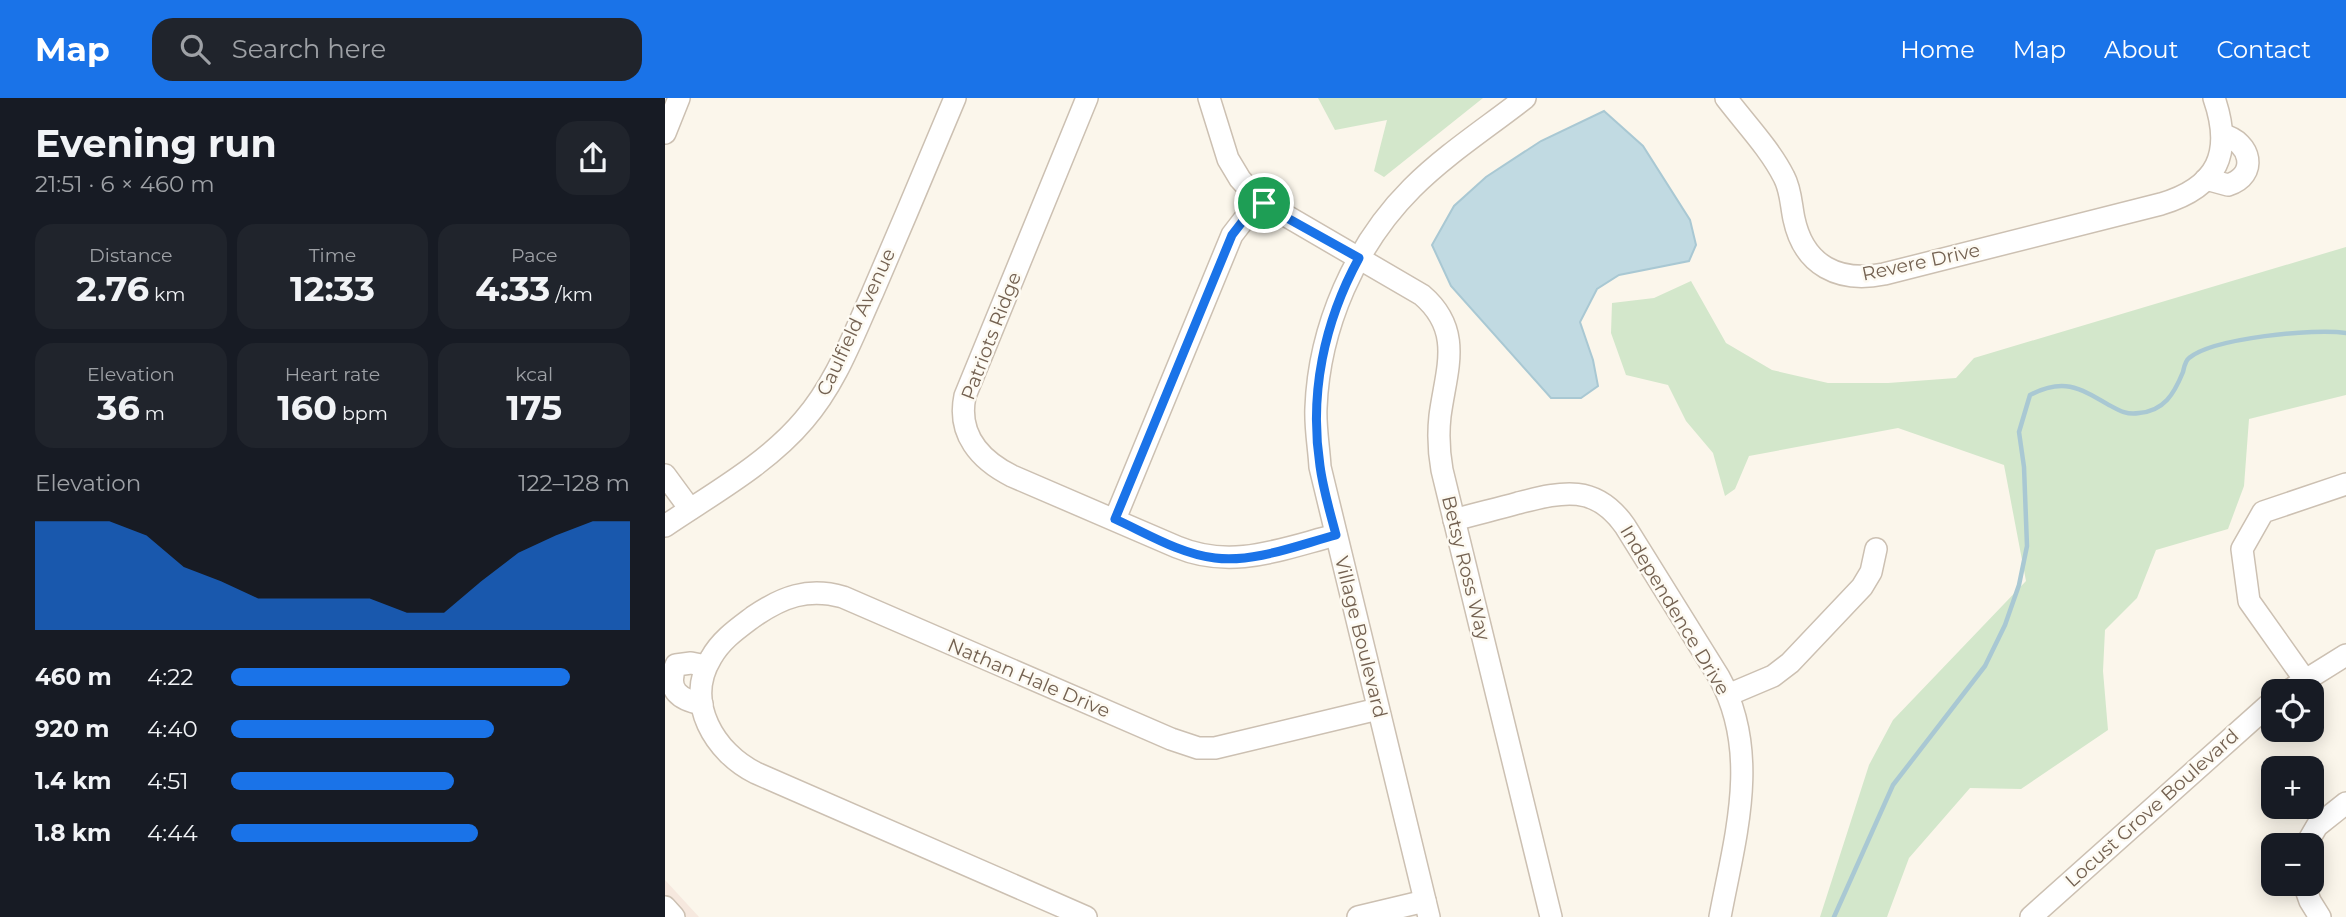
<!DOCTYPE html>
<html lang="en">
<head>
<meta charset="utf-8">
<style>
	:root { --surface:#171b24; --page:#20242c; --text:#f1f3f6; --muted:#9ea1a6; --accent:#1a73e8 }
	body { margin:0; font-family:Montserrat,sans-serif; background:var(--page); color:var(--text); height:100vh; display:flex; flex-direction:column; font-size:26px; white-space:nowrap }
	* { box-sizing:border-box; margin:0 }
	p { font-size:23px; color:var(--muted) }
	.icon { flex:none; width:38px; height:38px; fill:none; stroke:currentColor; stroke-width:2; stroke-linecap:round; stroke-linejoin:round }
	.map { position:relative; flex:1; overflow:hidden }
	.panel { display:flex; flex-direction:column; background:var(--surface); width:665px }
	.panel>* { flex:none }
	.fabs { position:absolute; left:1596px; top:581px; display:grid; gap:14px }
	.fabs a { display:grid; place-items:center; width:63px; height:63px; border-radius:14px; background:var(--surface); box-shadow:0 4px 18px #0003; font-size:35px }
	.pin { position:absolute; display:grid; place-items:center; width:60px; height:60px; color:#fff; margin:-30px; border:4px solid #fff; border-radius:50%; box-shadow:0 2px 7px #0007 }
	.round { display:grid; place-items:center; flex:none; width:74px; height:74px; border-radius:21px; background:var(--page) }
	.headline { display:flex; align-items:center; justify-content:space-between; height:119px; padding:0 35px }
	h1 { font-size:38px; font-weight:700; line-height:52px }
	.stats { display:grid; grid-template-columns:repeat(3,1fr); gap:10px; height:119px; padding:7px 35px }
	.stats div { display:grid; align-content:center; border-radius:18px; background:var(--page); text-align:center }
	.stats b { font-size:35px; font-weight:700 }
	.stats small { font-size:19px; font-weight:400 }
	.stats p { font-size:19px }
	.chart { height:196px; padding:14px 35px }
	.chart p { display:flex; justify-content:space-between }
	.chart svg { width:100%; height:126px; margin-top:7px; fill:var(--accent); opacity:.7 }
	ul { padding:0 35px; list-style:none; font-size:23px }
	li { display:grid; grid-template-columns:112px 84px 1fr; align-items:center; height:52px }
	li i { height:18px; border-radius:9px; background:var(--accent) }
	header { display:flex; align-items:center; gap:42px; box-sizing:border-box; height:98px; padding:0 35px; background:var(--accent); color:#fff }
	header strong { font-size:33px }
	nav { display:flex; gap:38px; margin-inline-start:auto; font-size:24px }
	.search { width:490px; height:63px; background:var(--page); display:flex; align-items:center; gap:18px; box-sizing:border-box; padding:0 24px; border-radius:21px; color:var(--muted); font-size:26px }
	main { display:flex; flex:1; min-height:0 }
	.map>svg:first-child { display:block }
	.commercial { fill:#f6e8de }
	.green { fill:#d3e7cb }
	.water { fill:#c1dae2; stroke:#a9c8d3; stroke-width:2 }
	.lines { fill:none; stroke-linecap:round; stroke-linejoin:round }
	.stream { stroke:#a9c8d3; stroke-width:4.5 }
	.minor-casing { stroke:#ccc0b2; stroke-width:24 }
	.minor { stroke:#fff; stroke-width:21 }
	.route-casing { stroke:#fff; stroke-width:14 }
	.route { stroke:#1a73e8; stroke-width:9 }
	.labels { text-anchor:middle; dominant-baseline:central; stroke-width:5; stroke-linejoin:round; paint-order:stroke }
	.street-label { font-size:19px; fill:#736151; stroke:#fdfaf2 }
</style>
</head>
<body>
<header>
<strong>Map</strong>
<div class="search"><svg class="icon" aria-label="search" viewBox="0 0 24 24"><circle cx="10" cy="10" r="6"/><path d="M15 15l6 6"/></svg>Search here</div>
<nav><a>Home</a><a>Map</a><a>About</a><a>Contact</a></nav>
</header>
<main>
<section class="panel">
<div class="headline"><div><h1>Evening run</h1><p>21:51 · 6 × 460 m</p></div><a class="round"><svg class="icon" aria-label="share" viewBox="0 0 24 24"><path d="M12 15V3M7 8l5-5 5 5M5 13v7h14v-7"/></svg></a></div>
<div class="stats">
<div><p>Distance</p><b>2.76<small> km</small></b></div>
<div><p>Time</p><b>12:33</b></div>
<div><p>Pace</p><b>4:33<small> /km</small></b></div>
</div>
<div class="stats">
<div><p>Elevation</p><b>36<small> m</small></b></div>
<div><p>Heart rate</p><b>160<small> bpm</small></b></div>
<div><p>kcal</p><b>175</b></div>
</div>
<div class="chart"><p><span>Elevation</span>122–128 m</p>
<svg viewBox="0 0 160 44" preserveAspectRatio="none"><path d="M0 44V6L10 6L20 6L30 11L40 22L50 27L60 33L70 33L80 33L90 33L100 38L110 38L120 27L130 17L140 11L150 6L160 6V44z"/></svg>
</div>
<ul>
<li><b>460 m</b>4:22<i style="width:85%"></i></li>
<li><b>920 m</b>4:40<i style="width:66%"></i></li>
<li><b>1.4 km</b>4:51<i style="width:56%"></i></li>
<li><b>1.8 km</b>4:44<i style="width:62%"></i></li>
</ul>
</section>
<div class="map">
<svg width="1681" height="819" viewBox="0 0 1681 819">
	<rect width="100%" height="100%" fill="#fbf6eb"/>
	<path class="commercial" d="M 0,782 L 34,819 L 0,819 Z"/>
	<g class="green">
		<path d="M 653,0 L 818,0 L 719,79 L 709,73 L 722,22 L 670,32 Z"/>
		<path d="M 1681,149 L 1681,297 L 1584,321 L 1579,388 L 1563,431 L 1491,452 L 1472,500 L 1440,532 L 1438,573 L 1443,632 L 1356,691 L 1305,690 L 1244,760 L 1222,819 L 1155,819 L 1204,667 L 1228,622 L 1361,483 L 1339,367 L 1233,330 L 1084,358 L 1070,391 L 1060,398 L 1048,355 L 1021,323 L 1003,287 L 961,277 L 946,235 L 947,205 L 989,200 L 1026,183 L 1061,245 L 1107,272 L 1163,285 L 1223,285 L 1291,280 L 1309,260 Z"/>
	</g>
	<path class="water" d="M 939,13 L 978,48 L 1025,122 L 1031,147 L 1024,163 L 954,177 L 932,191 L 915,224 L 928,262 L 933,288 L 916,300 L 886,300 L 786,188 L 767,147 L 789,108 L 821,79 L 876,43 Z"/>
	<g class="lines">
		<path class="stream" d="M 1169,819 L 1228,687 L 1320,568 L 1340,527 L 1354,487 L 1362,448 L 1359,369 L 1354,334 L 1365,297 C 1398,280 1413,289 1444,307 C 1455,313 1462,317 1474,315 C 1499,313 1509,296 1518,274 C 1519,270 1520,263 1524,260 C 1548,240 1650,230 1681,235"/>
		<g class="minor-casing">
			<g id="minor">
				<path d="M 422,0 L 300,298 C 292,336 315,362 347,378 L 512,449 C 567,472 616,451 671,437"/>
				<path d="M 544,0 L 563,61 L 575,81 L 594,102 L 757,197 C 799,233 781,272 775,318 C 773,336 774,355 777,372 L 886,819"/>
				<path d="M 1061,0 C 1080,25 1105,51 1119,79 C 1126,92 1126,107 1129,121 C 1139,168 1174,185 1219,176 L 1496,106 C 1553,89 1568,55 1549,0"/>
				<path d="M 0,35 L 14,0"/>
				<path d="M 1541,81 L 1563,87 C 1594,77 1586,44 1558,37"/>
				<path d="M 0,377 L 25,411"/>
				<path d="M 450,421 L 567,137 L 594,102"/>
				<path d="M 789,422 C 810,416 832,411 853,405 C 897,394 930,385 960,428 L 1054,579 C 1096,655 1070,739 1055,819"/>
				<path d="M 0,428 C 47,396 102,366 139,322 C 171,285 187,240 207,196 C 235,131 263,65 290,0"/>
				<path d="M 1640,582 L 1584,503 L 1577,451 L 1598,414 L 1681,386"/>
				<path d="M 1623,593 L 1681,557"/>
				<path d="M 1063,597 L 1108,578 L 1125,565 L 1197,489 L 1206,474 L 1211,451"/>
				<path d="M 37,606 C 16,602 0,593 11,567 L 26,565 L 41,568"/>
				<path d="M 1641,747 L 1652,728 L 1681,705"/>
				<path d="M 1639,786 L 1645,803 L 1655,819"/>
				<path d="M 0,809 L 9,819"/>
				<path d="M 421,819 L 91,675 C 50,655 19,604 46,560 C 56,542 72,531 88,519 C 117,499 143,489 178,499 L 506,641 L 533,650 L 550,650 L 713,611"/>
				<path d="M 693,819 L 760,803"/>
				<path d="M 764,819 L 655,369 C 654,350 650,329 651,310 C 654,229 690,147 747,90 C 781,56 823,29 860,0"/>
				<path d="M 1366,819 L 1608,603"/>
			</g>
		</g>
		<use href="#minor" class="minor"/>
	</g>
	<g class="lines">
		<g class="route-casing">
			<path id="route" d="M 594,102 L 615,116 L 694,160 C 659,224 644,296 655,368 C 658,391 665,414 671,437 C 633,447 589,465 550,460 C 515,456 481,435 450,421 L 567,137 Z"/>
		</g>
		<use href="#route" class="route"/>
	</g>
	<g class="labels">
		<g class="street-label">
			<text transform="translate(1256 164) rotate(-12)">Revere Drive</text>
			<text transform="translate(191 224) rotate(-65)">Caulfield Avenue</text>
			<text transform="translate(326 238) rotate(-69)">Patriots Ridge</text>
			<text transform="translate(801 470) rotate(76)">Betsy Ross Way</text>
			<text transform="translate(1010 512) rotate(59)">Independence Drive</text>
			<text transform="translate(696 539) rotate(76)">Village Boulevard</text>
			<text transform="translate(364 580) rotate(23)">Nathan Hale Drive</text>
			<text transform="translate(1487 710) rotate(-42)">Locust Grove Boulevard</text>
		</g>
	</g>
</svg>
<div class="fabs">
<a><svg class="icon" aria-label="locate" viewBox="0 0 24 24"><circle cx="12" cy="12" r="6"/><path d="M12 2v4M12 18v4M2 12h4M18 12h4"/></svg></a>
<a>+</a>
<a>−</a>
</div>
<div class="pin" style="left:599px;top:105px;background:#1e9e55"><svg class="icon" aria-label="arrive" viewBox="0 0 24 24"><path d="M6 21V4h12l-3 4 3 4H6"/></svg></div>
</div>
</main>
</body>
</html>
